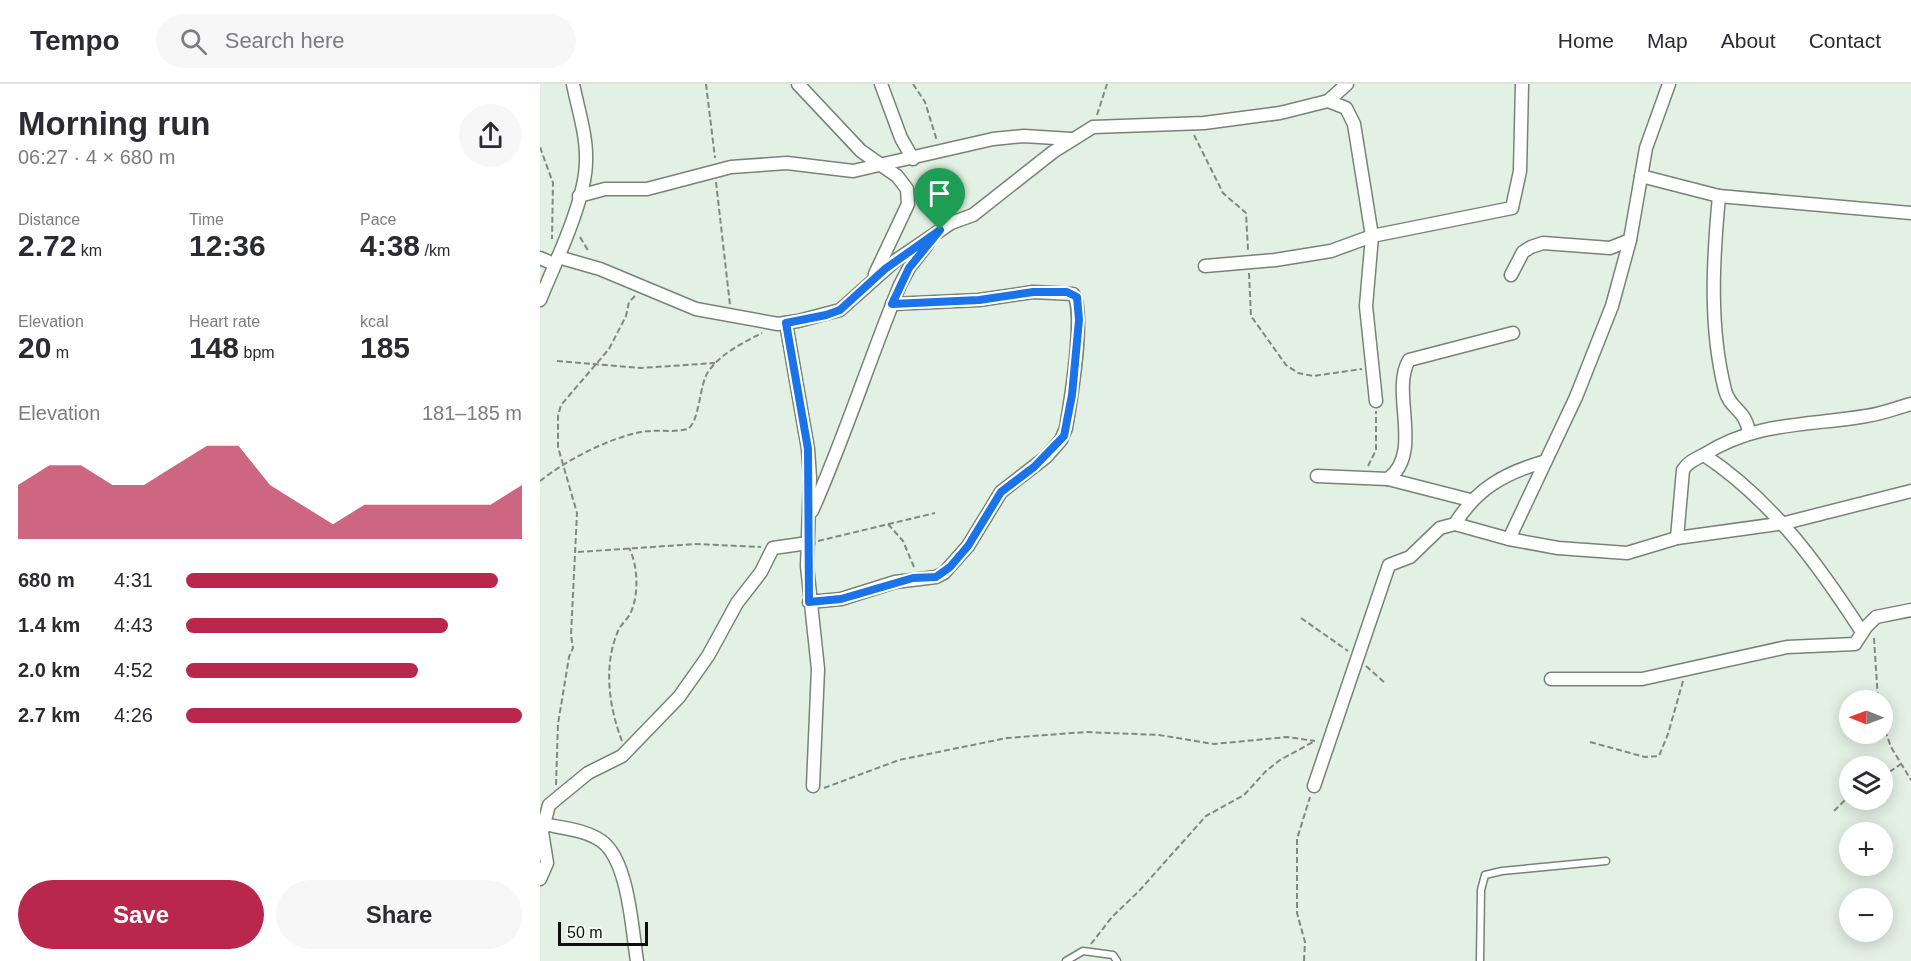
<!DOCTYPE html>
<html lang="en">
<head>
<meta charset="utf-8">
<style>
	:root { --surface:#fff; --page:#f7f7f7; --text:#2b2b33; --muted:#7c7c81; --line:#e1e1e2; --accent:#b9284c }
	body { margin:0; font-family:Helvetica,sans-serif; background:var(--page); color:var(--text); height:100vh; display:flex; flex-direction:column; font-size:22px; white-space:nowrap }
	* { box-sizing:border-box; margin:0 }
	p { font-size:20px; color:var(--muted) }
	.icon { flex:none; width:33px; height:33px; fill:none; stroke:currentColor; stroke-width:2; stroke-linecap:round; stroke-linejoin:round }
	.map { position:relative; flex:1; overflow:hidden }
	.panel { display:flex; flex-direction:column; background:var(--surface); width:540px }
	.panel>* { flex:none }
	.needle { width:39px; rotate:271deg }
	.controls { position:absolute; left:1299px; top:606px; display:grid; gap:12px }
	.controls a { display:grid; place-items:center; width:54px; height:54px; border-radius:50%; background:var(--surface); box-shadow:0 3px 15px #0003; font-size:30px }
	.scale { position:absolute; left:18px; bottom:15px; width:90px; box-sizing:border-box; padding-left:6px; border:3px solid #0c100c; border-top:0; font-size:16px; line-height:21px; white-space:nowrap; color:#0c100c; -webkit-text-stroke:4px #f0fdf1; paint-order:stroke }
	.pin { position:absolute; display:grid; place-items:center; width:51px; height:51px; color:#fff; margin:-62px -26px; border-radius:50% 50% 50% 0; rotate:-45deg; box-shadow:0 0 6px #0007 }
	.pin .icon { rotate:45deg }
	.round { display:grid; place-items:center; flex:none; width:63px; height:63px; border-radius:32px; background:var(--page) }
	.summary { display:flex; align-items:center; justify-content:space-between; height:102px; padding:0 18px }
	h1 { font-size:33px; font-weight:600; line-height:45px }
	.metrics { display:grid; grid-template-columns:repeat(3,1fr); gap:9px; height:102px; padding:6px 18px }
	.metrics div { display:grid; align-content:center }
	.metrics b { font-size:30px; font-weight:600 }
	.metrics small { font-size:16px; font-weight:400 }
	.metrics p { font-size:16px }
	.chart { height:168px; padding:12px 18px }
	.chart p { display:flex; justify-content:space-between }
	.chart svg { width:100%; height:108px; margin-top:6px; fill:var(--accent); opacity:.7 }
	.primary-button { display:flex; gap:12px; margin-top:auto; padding:12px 18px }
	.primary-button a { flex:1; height:69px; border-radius:36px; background:var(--accent); color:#fff; font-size:24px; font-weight:600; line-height:69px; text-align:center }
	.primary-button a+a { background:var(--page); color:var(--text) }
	ul { padding:0 18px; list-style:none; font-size:20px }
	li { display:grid; grid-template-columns:96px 72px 1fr; align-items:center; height:45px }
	li i { height:15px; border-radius:8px; background:var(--accent) }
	header { display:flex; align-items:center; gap:36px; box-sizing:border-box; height:84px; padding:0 30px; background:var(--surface); border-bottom:2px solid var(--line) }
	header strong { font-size:28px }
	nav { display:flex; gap:33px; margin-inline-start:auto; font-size:21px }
	.search { width:420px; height:54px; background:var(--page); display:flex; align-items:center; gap:15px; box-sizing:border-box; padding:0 21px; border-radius:33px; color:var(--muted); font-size:22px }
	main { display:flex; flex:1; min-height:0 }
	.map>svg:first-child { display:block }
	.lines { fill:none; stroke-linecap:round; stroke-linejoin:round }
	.service-casing { stroke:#788378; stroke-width:9 }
	.minor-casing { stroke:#788378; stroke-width:15 }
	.path { stroke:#808981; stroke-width:2; stroke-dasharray:6 3; stroke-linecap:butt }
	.service { stroke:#fff; stroke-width:6 }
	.minor { stroke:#fff; stroke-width:12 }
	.route-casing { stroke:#fff; stroke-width:12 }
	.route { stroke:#1a73e8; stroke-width:8 }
</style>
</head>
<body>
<header>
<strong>Tempo</strong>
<div class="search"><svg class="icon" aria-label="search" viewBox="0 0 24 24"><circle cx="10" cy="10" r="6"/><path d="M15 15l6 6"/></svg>Search here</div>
<nav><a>Home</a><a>Map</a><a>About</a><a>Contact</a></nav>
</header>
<main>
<section class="panel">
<div class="summary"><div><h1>Morning run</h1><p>06:27 · 4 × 680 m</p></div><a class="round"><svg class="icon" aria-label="share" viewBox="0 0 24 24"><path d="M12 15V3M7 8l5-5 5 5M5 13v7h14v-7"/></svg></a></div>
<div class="metrics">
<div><p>Distance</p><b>2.72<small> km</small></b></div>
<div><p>Time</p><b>12:36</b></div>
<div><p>Pace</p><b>4:38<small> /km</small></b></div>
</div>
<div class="metrics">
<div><p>Elevation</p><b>20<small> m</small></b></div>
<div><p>Heart rate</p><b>148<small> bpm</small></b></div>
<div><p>kcal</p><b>185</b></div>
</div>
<div class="chart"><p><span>Elevation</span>181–185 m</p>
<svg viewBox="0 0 160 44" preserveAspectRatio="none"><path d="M0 44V22L10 14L20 14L30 22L40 22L50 14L60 6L70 6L80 22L90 30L100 38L110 30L120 30L130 30L140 30L150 30L160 22V44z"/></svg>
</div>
<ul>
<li><b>680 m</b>4:31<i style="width:93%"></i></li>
<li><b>1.4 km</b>4:43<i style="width:78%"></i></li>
<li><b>2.0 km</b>4:52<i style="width:69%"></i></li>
<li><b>2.7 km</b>4:26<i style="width:100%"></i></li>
</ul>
<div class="primary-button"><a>Save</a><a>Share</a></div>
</section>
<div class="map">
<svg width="1371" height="877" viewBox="0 0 1371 877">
	<rect width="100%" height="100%" fill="#e3f0e4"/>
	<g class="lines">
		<g class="service-casing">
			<g id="service">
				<path d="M 526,877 L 543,867 L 573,871 L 577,877"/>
				<path d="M 940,877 L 941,806 L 945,791 L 962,787 L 1066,777"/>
			</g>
		</g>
		<g class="minor-casing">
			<g id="minor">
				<path d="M 258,0 L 321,67 L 357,92 L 367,105 L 368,120 L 335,190"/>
				<path d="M 341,0 L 361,54 L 373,75"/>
				<path d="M 788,17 L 807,0"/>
				<path d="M 1101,92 L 1179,112 L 1371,129"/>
				<path d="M 39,112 L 65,105 L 107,105 L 191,83 L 247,79 L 313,87 L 453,55 L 484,52 L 531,55"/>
				<path d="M 1179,112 C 1173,176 1169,243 1185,306 C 1190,326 1206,325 1209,349"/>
				<path d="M 18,173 L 60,185 L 156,225 L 238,240 L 258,237 L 300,226 L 355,177 L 411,139 L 433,131 L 513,68 L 553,43 L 664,39 L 740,29 L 788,17 L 806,24 L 814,40 L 832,152 L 826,222 L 836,317"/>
				<path d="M 0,174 L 14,180"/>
				<path d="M 665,182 L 735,176 L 791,167 L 832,152 L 972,124 L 980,87 L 982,0"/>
				<path d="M 971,191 L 983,168 L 991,163 L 1003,159 L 1070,164 L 1090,156"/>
				<path d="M 0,216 C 15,179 46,116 46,77 C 47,52 38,25 33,0"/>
				<path d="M 246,239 L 268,365 L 270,394 L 267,482 L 278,585 L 273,702"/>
				<path d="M 1164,371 C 1232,416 1278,480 1322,548"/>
				<path d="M 777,392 L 848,395 L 930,416"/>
				<path d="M 848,395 C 884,369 850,308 869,276 L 973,249"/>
				<path d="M 272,427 C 305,353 329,276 360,201 L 369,184 L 387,161"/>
				<path d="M 915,440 C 936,405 965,389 1003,378"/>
				<path d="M 1137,454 L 1143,386 C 1149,377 1156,375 1165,370 C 1218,337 1268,342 1326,332 C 1342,330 1356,324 1371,320"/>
				<path d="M 969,455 L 1036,313 L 1072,222 L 1090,156 L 1106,64 L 1129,0"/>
				<path d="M 269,518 L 301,515 L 355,498 L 396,493 L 404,489 L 428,462 L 461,408 L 506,373 L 521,356 L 526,344 C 530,321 546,225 533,210 L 493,208 L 439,216 L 352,220"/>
				<path d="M 1011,595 L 1102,595 L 1247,563 L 1315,560 L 1326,543 L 1336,533 L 1371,526"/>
				<path d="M 774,702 L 849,481 L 870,473 L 900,444 L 915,440 L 969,455 L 1018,464 L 1087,469 L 1137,454 L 1245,439 L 1371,407"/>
				<path d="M 3,740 C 22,744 50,746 65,760 C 89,783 92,846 97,877"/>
				<path d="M 0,795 L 7,779 L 2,748 L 9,721 L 48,689 L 82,672 L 139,613 L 168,572 L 197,519 L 221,488 L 233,464 L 268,459"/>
			</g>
		</g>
		<g class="path">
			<path d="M 166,0 L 175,74"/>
			<path d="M 373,0 L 385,18 L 397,57"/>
			<path d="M 557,31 L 567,0"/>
			<path d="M 654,51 L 683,109 L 706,129 L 708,166"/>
			<path d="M 0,63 L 13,99 L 12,155"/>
			<path d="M 176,98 L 190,221"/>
			<path d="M 40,153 L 49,168"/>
			<path d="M 709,189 L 711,232 L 746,281 L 758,289 L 773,292 L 822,285"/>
			<path d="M 17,277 L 101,284 L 175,279"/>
			<path d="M 828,382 L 836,366 L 836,327"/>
			<path d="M 0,397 C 27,376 66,355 101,348 C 116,345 132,349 148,345 C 160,336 159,302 168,288 C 181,269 203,259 222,249"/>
			<path d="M 348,440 L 363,457 L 374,483"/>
			<path d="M 278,457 L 395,429"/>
			<path d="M 38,468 L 156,460 L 221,463"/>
			<path d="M 761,534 L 808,567"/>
			<path d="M 1334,554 L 1338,616"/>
			<path d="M 826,582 L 844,598"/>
			<path d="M 1342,638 L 1351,663 L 1371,696"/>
			<path d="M 82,657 C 69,623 63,582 78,547 C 81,540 88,535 91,528 C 99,510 98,481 89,464"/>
			<path d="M 1050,658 L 1105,673 L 1119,672 L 1128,650 L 1143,597"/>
			<path d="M 1342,693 L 1361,680"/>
			<path d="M 16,701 L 18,640 L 29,573 L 33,564 L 31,551 L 37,429 L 18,363 L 18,332 L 21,321 L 69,265 L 86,232 L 89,218 L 95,212"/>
			<path d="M 284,704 L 359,676 L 467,654 L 546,648 L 619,651 L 674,660 L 747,653 L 775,657"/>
			<path d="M 1294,727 L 1310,711"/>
			<path d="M 551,860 L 572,833 L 599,807 L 666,732 L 704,711 L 726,687 L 740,676 L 775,657"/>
			<path d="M 764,877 L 765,858 L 757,829 L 757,755 L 770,713"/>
		</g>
		<use href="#service" class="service"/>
		<use href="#minor" class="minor"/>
	</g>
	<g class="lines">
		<g class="route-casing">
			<path id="route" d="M 400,146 L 369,184 L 352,220 L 439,216 L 493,208 L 527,208 L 537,213 L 539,236 L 532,311 L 524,352 L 494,383 L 461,408 L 428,462 L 410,483 L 396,493 L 373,494 L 301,515 L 269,518 L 268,365 L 246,239 L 286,231 L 300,226 L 345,185 Z"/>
		</g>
		<use href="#route" class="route"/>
	</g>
</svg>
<div class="controls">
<a><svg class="needle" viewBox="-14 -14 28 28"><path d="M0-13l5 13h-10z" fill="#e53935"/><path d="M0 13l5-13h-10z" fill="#7c7c81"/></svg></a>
<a><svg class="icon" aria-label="layers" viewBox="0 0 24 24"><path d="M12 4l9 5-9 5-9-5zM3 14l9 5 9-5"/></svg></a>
<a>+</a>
<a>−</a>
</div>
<div class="scale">50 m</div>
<div class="pin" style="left:400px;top:146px;background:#1e9e55"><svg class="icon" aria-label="arrive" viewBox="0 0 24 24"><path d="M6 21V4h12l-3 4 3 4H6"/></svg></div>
</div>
</main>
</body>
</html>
